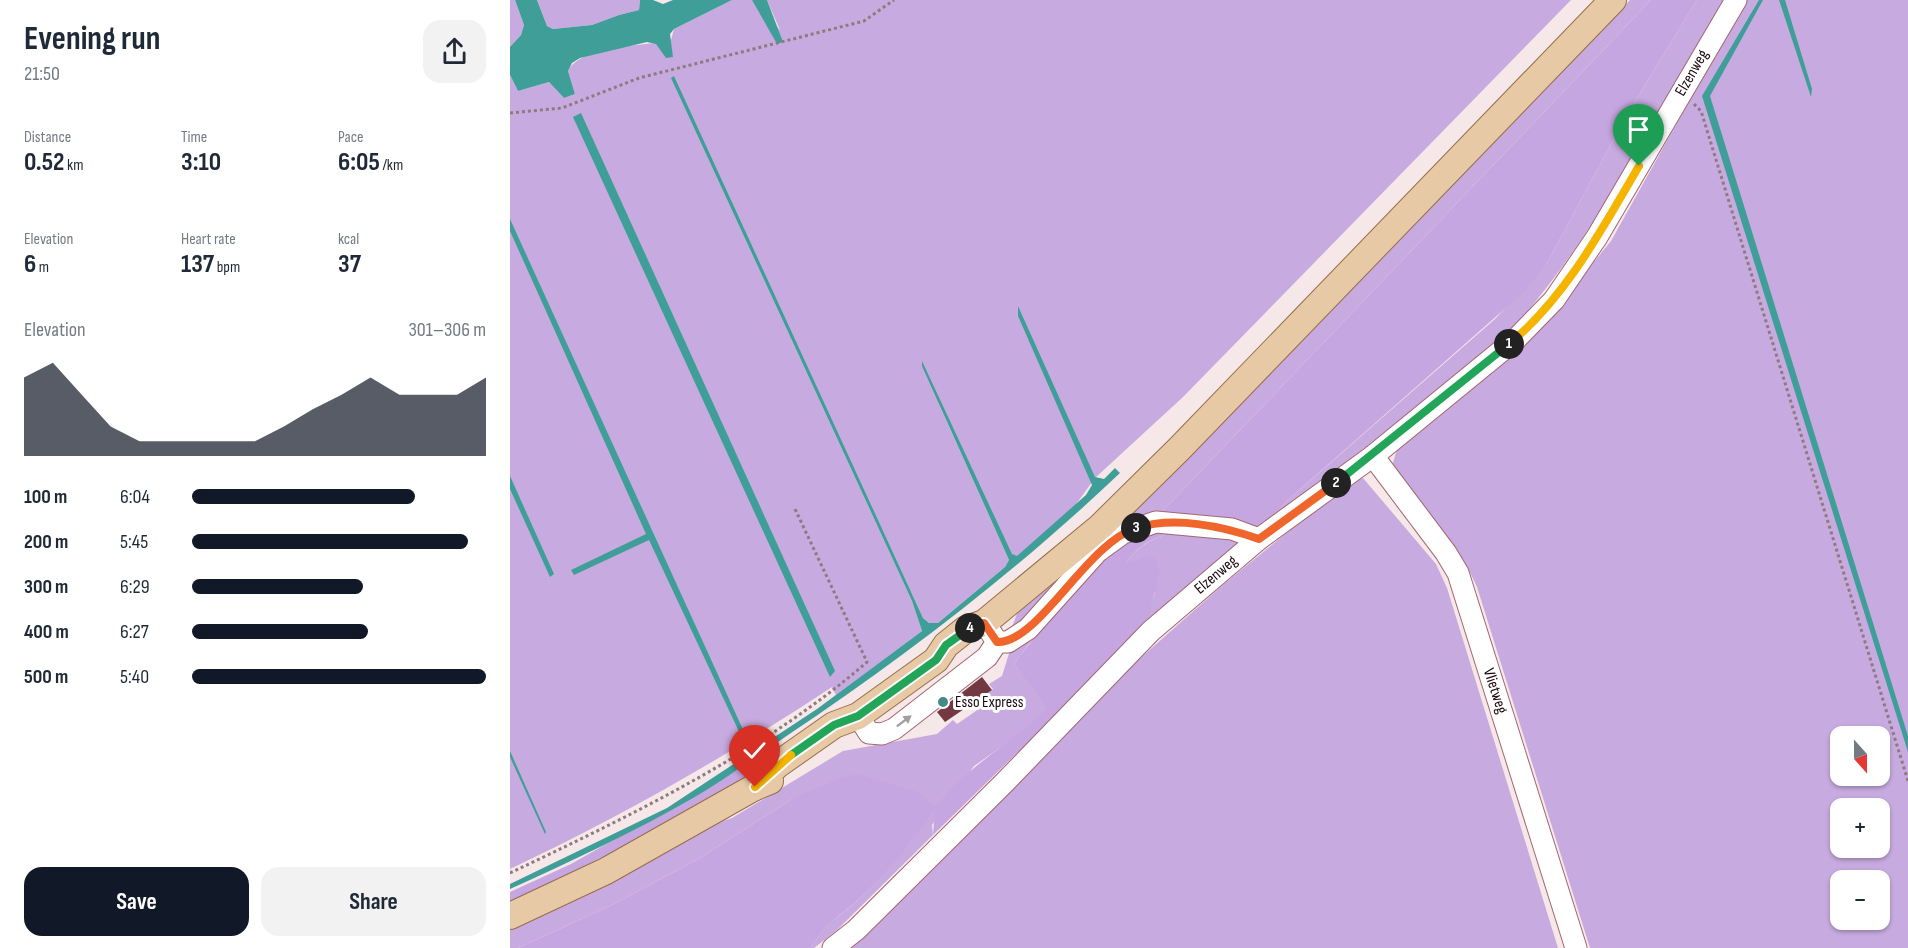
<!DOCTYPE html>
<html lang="en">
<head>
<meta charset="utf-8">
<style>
	:root { --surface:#fff; --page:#f2f2f3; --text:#1f2937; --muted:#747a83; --accent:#111827 }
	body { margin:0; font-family:"Sofia Sans Condensed",sans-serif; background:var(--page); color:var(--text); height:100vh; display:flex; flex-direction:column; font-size:22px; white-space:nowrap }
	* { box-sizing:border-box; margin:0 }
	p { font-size:20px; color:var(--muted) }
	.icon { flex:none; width:33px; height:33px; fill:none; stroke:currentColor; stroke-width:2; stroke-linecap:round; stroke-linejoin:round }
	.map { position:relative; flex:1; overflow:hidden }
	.panel { display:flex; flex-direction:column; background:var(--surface); width:510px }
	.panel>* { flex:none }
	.needle { width:39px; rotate:159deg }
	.controls { position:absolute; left:1320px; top:726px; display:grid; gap:12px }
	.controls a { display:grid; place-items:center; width:60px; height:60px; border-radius:12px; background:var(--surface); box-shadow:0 2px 4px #0004; font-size:30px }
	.pin { position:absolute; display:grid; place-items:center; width:51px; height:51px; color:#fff; margin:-62px -26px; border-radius:50% 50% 50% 0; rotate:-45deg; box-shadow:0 0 6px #0007 }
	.pin .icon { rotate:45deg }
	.km { position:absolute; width:30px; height:30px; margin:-15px; border-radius:50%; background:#222; color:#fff; font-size:16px; line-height:30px; text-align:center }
	.round { display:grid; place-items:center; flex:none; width:63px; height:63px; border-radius:18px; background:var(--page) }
	.head { display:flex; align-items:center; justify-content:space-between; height:102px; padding:0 24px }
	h1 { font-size:33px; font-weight:700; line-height:45px }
	.stats { display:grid; grid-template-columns:repeat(3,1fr); gap:9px; height:102px; padding:6px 24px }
	.stats div { display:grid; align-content:center }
	.stats b { font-size:26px; font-weight:700 }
	.stats small { font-size:16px; font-weight:400 }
	.stats p { font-size:16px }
	.chart { height:168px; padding:12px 24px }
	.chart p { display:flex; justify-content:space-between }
	.chart svg { width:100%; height:108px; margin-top:6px; fill:var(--accent); opacity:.7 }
	.primary-button { display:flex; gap:12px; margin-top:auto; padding:12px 24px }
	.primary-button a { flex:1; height:69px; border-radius:18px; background:var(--accent); color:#fff; font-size:24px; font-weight:700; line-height:69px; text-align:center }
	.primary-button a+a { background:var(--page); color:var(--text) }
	ul { padding:0 24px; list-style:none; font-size:20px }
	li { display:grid; grid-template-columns:96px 72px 1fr; align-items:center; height:45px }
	li i { height:15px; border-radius:8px; background:var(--accent) }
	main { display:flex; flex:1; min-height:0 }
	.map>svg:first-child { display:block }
	.green { fill:#c7aadf; fill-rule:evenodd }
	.forest { fill:#c6a6e1 }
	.water { fill:#409e98 }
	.building { fill:#723943 }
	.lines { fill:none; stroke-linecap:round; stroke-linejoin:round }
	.minor-casing { stroke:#a46670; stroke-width:23 }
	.major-casing { stroke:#966e49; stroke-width:28 }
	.path { stroke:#8e7b7e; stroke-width:3; stroke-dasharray:3 3; stroke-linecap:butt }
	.minor { stroke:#fff; stroke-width:21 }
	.major { stroke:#e7c9a6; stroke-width:26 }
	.oneway { fill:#a59c9e }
	.split-1-casing { stroke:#fff; stroke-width:12 }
	.split-2-casing { stroke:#fff; stroke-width:12 }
	.split-3-casing { stroke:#fff; stroke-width:12 }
	.split-4-casing { stroke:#fff; stroke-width:12 }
	.split-5-casing { stroke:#fff; stroke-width:12 }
	.split-6-casing { stroke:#fff; stroke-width:12 }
	.split-1 { stroke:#f5b400; stroke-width:8 }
	.split-2 { stroke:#22a559; stroke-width:8 }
	.split-3 { stroke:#f0652b; stroke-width:8 }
	.split-4 { stroke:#f0652b; stroke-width:8 }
	.split-5 { stroke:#22a559; stroke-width:8 }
	.split-6 { stroke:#f5b400; stroke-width:8 }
	.poi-dot { fill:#438a85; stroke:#fff; stroke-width:2 }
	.labels { text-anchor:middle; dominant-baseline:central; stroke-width:6; stroke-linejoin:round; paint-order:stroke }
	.street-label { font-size:16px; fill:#1e070c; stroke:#fff }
	.poi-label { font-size:16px; fill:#1e070c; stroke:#fff; text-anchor:start }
</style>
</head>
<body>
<main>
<section class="panel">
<div class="head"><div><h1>Evening run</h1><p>21:50</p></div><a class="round"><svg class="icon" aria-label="share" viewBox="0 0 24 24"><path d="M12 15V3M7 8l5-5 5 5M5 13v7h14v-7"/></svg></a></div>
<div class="stats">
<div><p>Distance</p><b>0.52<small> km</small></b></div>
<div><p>Time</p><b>3:10</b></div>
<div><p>Pace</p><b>6:05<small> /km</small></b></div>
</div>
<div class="stats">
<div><p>Elevation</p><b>6<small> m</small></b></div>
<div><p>Heart rate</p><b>137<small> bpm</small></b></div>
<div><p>kcal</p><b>37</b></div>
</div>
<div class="chart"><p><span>Elevation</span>301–306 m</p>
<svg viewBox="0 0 160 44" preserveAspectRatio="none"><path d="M0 44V12L10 6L20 19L30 32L40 38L50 38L60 38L70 38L80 38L90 32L100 25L110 19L120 12L130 19L140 19L150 19L160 12V44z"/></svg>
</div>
<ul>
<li><b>100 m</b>6:04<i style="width:76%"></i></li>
<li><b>200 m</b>5:45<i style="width:94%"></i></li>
<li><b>300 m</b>6:29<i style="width:58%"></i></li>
<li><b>400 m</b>6:27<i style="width:60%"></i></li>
<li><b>500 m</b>5:40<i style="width:100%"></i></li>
</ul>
<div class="primary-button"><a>Save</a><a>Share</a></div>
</section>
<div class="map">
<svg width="1398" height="948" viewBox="0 0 1398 948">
	<rect width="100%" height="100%" fill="#f6e7e8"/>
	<g class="green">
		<path d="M 0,0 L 5,0 L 14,25 L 11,35 L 0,47 Z"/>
		<path d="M 27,0 L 130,0 L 129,10 L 109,15 L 82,25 L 43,29 L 37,26 Z"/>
		<path d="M 222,0 L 242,0 L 270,30 L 257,0 L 1061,0 L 673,397 L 585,478 L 559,514 L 505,561 L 428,402 L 499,560 L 495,567 L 428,623 L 419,623 L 413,618 L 161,78 L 402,601 L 412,631 L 326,695 L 322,687 C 219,755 112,816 0,869 L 0,75 L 8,91 L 39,82 L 54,98 L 65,94 L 58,71 C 72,44 135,47 161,40 L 164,29 Z"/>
		<path d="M 1120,0 L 1141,0 L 645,519 L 605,526 Z"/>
		<path d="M 1187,0 L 1213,0 C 1147,118 1085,237 994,339 L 752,528 L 778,500 L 985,319 L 1036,265 L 1116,116 Z"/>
		<path d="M 1236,0 L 1398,0 L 1398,948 L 1080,948 L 967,587 C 948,541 903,510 882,465 L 888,447 L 1064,286 L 1101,241 ZM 1330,736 L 1370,736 L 1370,776 L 1330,776 ZM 1330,808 L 1370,808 L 1370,848 L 1330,848 ZM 1330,880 L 1370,880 L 1370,920 L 1330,920 Z"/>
		<path d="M 853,478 L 926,564 L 937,588 L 1048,948 L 337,948 L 592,692 L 714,584 L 839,482 Z"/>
		<path d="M 668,531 L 718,538 L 727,542 L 727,549 L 639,624 L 638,612 L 645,593 L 615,564 C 630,544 644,537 668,531 Z"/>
		<path d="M 579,552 L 499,635 L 508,611 Z"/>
		<path d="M 524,637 L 504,664 L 538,708 L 515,730 L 464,766 L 422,825 L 423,835 L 327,930 L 304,948 L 301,948 C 318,919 328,919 350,898 C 378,872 403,839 426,808 L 282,799 L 190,858 L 106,903 L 8,948 L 0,948 L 0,925 L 185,830 L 222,818 L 333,751 L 427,734 L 443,720 L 447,724 L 482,700 L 478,693 L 483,689 L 479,684 L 492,676 L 501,647 Z"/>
	</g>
	<g class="forest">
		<path d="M 1141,0 L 1187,0 L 1116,116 L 1036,265 L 1015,291 L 778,500 L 752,528 L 645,519 Z"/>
		<path d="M 668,531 C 645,537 630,543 616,563 L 639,556 L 645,558 C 656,577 637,603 639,624 L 423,835 L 425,810 C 403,840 377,874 349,899 C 327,919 318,920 301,948 L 8,948 L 106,903 L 190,858 L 282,799 L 323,781 L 347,774 L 408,792 L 426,807 C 456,766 502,744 537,708 L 504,664 C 527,634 594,547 626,534 C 638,530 655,532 668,531 Z"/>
		<path d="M 284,738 L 288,744 L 171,818 L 0,903 L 0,892 L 61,864 Z"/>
	</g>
	<g class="water">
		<path d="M 5,0 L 27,0 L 37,26 L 43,29 L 82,25 L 109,15 L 129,10 L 130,0 L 143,0 L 153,4 L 163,0 L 222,0 L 164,29 L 160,34 L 163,57 L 156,58 L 146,44 L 137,42 L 70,58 L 62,63 L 58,71 L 65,94 L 54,98 L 39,82 L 8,91 L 0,75 L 0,47 L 11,35 L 14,25 Z"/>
		<path d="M 242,0 L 257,0 L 273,42 L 267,44 Z"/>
		<path d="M 1249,0 L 1253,0 L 1200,96 L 1398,736 L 1398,752 L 1192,96 Z"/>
		<path d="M 1269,0 L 1275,0 L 1302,89 L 1301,97 Z"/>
		<path d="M 164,76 L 413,618 L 419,623 L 428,623 L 495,567 L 499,560 L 412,366 L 412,361 L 502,554 L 507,556 L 576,495 L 582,485 L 508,316 L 508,306 L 585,477 L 594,479 L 605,468 L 610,473 C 508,570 395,657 278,735 C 247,756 216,779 183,798 C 124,832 62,861 0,889 L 0,884 L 157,808 L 307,709 L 412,631 L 402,601 L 161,78 Z"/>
		<path d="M 71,113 L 325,671 L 320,677 L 63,117 Z"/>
		<path d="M 0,219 L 235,734 L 232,738 L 139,540 L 64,575 L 61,570 L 136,534 L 0,231 Z"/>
		<path d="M 0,476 L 44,574 L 40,577 L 0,489 Z"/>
		<path d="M 0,751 L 36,832 L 35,834 L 0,757 Z"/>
	</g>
	<path class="building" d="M 472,677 L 482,690 L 435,722 L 427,712 Z"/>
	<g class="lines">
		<g class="minor-casing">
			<g id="minor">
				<path d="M 863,456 L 936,553 L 948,573 L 1066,948"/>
				<path d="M 487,642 L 498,642 L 518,629 L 587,552 L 613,533 L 646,522 L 722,529 L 749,539"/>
				<path d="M 348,716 L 359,733 L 372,734 L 384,729 L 477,657 L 487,642 L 480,631"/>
				<path d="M 323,948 L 346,930 L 495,782 L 641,631 L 749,539 L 863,456 L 1006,339 L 1044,300 L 1087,237 L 1226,0"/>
			</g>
		</g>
		<g class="major-casing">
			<g id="major">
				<path d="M 245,787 L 267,765 L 324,725 L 348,716 L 426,660 L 436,645 L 456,629 L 474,623 L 590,527 L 670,448 L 1103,0"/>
				<path d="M 0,916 L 96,871 L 245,787 L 260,781"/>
			</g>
		</g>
		<g class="path">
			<path d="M 1184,104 L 1191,111 L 1398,781"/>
			<path d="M 0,113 L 52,108 L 129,78 L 354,21 L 384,0"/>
			<path d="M 0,873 C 122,815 255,751 357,662 L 285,509"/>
		</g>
		<use href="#minor" class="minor"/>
		<use href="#major" class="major"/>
	</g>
	<defs><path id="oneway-solid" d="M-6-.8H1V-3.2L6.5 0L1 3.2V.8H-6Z" transform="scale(1.5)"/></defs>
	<use class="oneway" href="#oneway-solid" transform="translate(394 721) rotate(-37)"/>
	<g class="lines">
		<g class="split-1-casing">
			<path id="split-1" d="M 999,344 C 1056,297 1092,229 1129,166"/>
		</g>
		<g class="split-2-casing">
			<path id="split-2" d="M 826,483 L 999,344"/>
		</g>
		<g class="split-3-casing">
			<path id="split-3" d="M 626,528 C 664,516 712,526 749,539 L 826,483"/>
		</g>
		<g class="split-4-casing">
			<path id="split-4" d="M 460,628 L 474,623 L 487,642 C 528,644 576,544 626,528"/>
		</g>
		<g class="split-5-casing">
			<path id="split-5" d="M 281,755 L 324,725 L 348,716 L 426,660 L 436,645 L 460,628"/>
		</g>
		<g class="split-6-casing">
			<path id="split-6" d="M 245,787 L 281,755"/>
		</g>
		<use href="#split-1" class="split-1"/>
		<use href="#split-2" class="split-2"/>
		<use href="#split-3" class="split-3"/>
		<use href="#split-4" class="split-4"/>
		<use href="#split-5" class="split-5"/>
		<use href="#split-6" class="split-6"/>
	</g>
	<circle class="poi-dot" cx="433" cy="702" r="6"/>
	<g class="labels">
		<g class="street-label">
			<text transform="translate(1182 73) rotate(-60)">Elzenweg</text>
			<text transform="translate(706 575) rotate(-40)">Elzenweg</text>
			<text transform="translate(985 691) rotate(72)">Vlietweg</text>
		</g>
		<g class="poi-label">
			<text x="445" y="702">Esso Express</text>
		</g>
	</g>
</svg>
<div class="controls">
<a><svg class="needle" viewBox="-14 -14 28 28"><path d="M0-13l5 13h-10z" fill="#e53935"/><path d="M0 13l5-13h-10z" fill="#747a83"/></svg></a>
<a>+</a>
<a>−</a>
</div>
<div class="pin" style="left:1129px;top:166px;background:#1e9e55"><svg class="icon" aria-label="arrive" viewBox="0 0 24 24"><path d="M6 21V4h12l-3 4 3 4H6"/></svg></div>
<div class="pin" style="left:245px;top:787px;background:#d93025"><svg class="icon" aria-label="check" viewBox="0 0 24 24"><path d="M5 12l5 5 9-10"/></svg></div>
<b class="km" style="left:999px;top:344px">1</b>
<b class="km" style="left:826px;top:483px">2</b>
<b class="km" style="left:626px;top:528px">3</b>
<b class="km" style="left:460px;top:628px">4</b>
</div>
</main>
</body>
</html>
